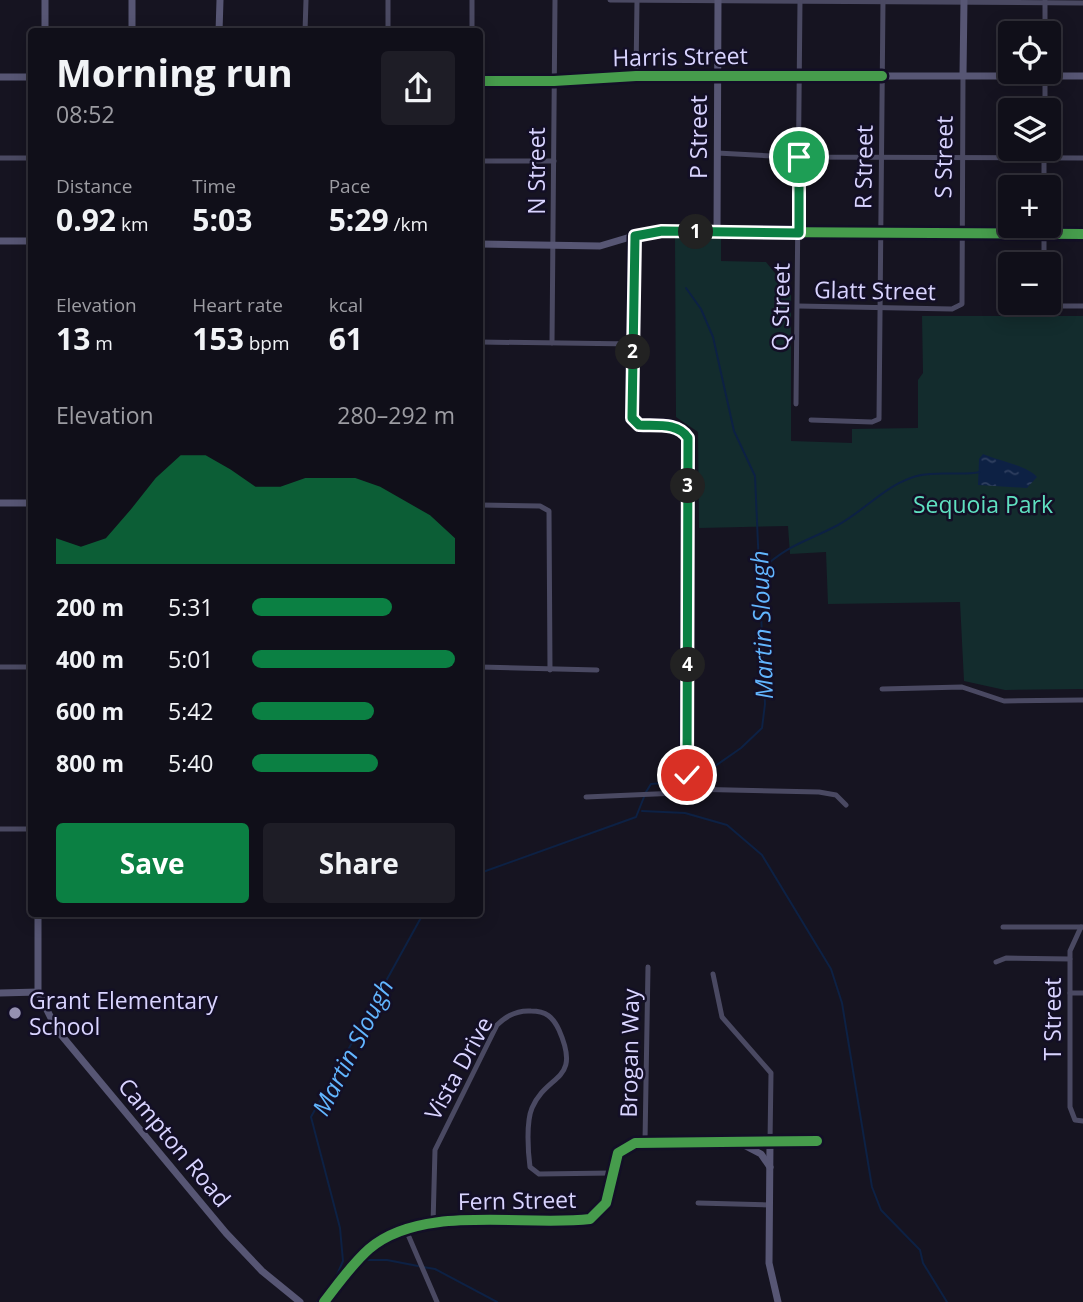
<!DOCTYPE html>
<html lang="en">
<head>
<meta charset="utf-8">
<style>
	:root { --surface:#100f19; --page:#1e1d26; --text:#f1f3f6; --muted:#9c9ca2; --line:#302f38; --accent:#0b8043 }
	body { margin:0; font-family:"Open Sans",sans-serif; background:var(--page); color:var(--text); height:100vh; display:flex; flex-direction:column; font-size:26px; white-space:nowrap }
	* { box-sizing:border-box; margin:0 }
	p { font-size:23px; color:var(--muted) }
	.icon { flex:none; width:38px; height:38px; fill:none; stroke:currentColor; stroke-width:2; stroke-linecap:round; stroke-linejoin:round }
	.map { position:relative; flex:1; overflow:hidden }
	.side { position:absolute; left:28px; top:28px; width:455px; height:889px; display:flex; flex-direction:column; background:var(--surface); border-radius:7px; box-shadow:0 4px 18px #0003,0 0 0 2px var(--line) }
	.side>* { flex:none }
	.buttons { position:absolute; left:998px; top:21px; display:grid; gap:14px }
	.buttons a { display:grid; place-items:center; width:63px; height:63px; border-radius:7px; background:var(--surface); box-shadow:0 4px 18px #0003,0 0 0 2px var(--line); font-size:35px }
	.pin { position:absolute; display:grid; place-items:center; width:60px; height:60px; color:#fff; margin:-30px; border:4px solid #fff; border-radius:50%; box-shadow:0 2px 7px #0007 }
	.km { position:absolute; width:35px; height:35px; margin:-18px; border-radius:50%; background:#222; color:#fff; font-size:19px; line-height:35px; text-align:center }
	.round { display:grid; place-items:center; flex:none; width:74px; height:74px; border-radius:7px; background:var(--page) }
	.head { display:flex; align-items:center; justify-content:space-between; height:119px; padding:0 28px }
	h1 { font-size:38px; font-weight:700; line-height:52px }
	.metrics { display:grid; grid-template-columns:repeat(3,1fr); gap:10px; height:119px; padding:7px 28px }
	.metrics div { display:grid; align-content:center }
	.metrics b { font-size:30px; font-weight:700 }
	.metrics small { font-size:19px; font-weight:400 }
	.metrics p { font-size:19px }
	.chart { height:196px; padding:14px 28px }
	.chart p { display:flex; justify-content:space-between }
	.chart svg { width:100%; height:126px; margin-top:7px; fill:var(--accent); opacity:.7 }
	.action { display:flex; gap:14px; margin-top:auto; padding:14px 28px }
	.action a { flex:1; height:80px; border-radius:7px; background:var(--accent); color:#fff; font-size:28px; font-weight:700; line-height:80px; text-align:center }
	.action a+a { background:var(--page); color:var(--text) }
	ul { padding:0 28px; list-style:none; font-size:23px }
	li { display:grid; grid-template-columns:112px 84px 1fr; align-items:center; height:52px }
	li i { height:18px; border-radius:9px; background:var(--accent) }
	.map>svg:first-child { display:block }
	.park { fill:#132c2d }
	.water { fill:url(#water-ripples) }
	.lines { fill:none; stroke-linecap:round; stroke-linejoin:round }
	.stream { stroke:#0d2144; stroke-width:2 }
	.street { stroke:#4a4962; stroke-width:5 }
	.secondary { stroke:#575674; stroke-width:7 }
	.cycleway-casing { stroke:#130f26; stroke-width:15 }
	.cycleway { stroke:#469c4c; stroke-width:10 }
	.route-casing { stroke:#fff; stroke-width:14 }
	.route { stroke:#0b8043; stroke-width:9 }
	.poi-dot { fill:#9591b1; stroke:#130f26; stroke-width:2.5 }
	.labels { text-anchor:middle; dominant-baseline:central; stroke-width:5; stroke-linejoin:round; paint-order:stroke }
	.street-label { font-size:23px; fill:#d9d4ff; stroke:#130f26 }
	.park-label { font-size:23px; fill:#5fe0c0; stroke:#130f26 }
	.poi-label { font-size:23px; fill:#d9d4ff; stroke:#130f26; text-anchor:start }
	.water-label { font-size:24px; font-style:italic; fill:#62b6ff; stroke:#130f26 }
</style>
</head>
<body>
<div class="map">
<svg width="1083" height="1302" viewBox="0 0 1083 1302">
	<defs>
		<pattern id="water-ripples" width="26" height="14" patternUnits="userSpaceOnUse" patternTransform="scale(1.75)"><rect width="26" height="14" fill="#0d2144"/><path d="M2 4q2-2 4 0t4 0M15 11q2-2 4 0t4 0" fill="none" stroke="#304060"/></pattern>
	</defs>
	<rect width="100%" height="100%" fill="#161421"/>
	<path class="park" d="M 675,237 L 721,238 L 721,261 L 766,262 L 791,293 L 791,441 L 852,443 L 852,429 L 918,428 L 918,380 L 923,373 L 922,316 L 1083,316 L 1083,689 L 1005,690 L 964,681 L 960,602 L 828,604 L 826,552 L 790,554 L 788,526 L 699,528 L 698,432 L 676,417 Z"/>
	<path class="water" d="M 983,454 C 999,461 1026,465 1037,477 L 1027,488 L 978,485 L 979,459 Z"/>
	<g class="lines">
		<g class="stream">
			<path d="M 760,571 C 788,544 806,542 838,525 C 867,509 888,482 921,475 C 941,471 961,476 980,472"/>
			<path d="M 646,792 L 651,784 L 695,780 L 741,748 L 762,728 L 765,704 L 755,476 L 734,431 L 713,337 L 701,309 L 686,288"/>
			<path d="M 642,811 L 685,813 L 727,825 L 762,855 L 831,969 L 842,1003 L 872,1187 L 881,1210 L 920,1250 L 923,1263 L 947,1302"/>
			<path d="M 480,873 L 636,817 L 644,797"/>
			<path d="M 361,1260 L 387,1260 L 418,1266"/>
			<path d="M 423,1267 L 435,1269 L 497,1302"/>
			<path d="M 333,1284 L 343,1261 L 340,1228 L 311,1117 L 423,914"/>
			<path d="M 317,1302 L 330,1289"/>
		</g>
		<g class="street">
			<path d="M 610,0 L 1083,3"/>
			<path d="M 305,32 L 306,0"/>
			<path d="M 388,32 L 388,0"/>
			<path d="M 472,32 L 472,0"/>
			<path d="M 1045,33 L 1045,1"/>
			<path d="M 636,76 L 637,0"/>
			<path d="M 1045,110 L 1045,72"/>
			<path d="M 717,153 L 791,157 L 1083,158"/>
			<path d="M 0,158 L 32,158"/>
			<path d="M 480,161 L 554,161"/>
			<path d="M 1044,187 L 1044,149"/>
			<path d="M 634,236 L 632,418 L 639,425 C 656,426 678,421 688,438 L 686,789"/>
			<path d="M 1044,264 L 1044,226"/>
			<path d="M 1044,303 L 1044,306 L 1083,306"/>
			<path d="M 798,306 L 952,309 L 962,304 L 963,75"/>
			<path d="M 480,342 L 634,344"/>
			<path d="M 552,343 L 555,0"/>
			<path d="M 796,404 L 800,0"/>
			<path d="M 811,420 L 872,422 L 879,419 L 883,0"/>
			<path d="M 480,505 L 540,506 L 549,511 L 550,670"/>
			<path d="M 0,667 L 32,667"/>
			<path d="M 480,667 L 597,670"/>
			<path d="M 882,689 L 962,687 L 1004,701 L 1083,700"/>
			<path d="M 586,797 L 678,793 L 686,789 L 819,792 L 836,795 L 846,805"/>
			<path d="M 0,829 L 32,829"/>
			<path d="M 1003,927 L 1083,927"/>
			<path d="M 1081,927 L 1070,951 L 1070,1107 L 1075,1120 L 1083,1121"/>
			<path d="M 996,962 L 1006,958 L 1070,959"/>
			<path d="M 713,974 L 722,1017 L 771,1073 L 770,1142"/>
			<path d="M 1070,993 L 1083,993"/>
			<path d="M 645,1141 L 648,967"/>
			<path d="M 741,1142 L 817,1141"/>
			<path d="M 698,1203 L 769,1205"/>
			<path d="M 433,1224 L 435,1150 L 497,1025 C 507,1015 517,1010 531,1011 C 546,1011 553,1017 559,1030 C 582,1082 547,1073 532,1108 C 526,1122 528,1152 530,1167 L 539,1174 L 612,1173"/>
			<path d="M 406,1230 L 437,1302"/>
		</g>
		<g class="secondary">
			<path d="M 45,32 L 45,0"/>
			<path d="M 132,32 L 132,0"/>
			<path d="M 219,32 L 220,0"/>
			<path d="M 963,75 L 964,0"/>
			<path d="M 0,77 L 32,77"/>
			<path d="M 480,81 L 554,81 L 636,76 L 1083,76"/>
			<path d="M 717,232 L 718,0"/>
			<path d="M 0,241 L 32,241"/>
			<path d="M 480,244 L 600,246 L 647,232 L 662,231 L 1083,234"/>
			<path d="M 0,503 L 32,503"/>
			<path d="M 38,914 L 38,992 L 57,1030 L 226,1233 L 262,1271 L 300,1302"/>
			<path d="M 0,993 L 38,992"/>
			<path d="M 770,1142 L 769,1263 L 778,1302"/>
			<path d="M 324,1302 C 338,1284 352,1264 369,1249 C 422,1203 525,1227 590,1219 L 606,1203 L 618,1153 L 645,1141 L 738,1142 L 761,1154 L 770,1167"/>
		</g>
		<g class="cycleway-casing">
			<g id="cycleway">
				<path d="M 480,81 L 554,81 L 636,76 L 882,76"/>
				<path d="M 754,232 L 1083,234"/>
				<path d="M 634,236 L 632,418 L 639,425 C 656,426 678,421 688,438 L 686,789"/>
				<path d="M 324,1302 C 338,1284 352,1264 369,1249 C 422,1203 525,1227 590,1219 L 606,1203 L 618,1153 L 635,1143 L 817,1141"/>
			</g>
		</g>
		<use href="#cycleway" class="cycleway"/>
	</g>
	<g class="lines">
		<g class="route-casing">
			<path id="route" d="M 687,775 L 688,438 C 678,422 656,426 639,425 L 632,418 L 635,236 L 662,231 L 799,233 L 799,157"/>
		</g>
		<use href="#route" class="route"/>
	</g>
	<circle class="poi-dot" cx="15" cy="1013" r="7"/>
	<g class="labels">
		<g class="street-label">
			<text transform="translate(680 56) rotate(-1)">Harris Street</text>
			<text transform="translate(698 137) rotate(-90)">P Street</text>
			<text transform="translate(943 157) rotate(-89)">S Street</text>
			<text transform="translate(863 167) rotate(-89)">R Street</text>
			<text transform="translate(536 171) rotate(-90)">N Street</text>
			<text transform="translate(875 290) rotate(1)">Glatt Street</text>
			<text transform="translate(780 307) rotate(-89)">Q Street</text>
			<text transform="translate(1052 1019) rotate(-90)">T Street</text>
			<text transform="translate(629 1053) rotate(-89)">Brogan Way</text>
			<text transform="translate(458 1068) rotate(-61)">Vista Drive</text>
			<text transform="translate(175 1142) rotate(50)">Campton Road</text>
			<text transform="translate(517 1200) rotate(-1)">Fern Street</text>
		</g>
		<g class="park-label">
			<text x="983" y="504">Sequoia Park</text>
		</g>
		<g class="poi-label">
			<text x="29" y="1000">Grant Elementary<tspan x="29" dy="26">School</tspan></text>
		</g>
		<g class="water-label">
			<text transform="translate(761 625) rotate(-92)">Martin Slough</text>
			<text transform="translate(352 1047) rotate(-63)">Martin Slough</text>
		</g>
	</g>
</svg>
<div class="buttons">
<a><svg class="icon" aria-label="locate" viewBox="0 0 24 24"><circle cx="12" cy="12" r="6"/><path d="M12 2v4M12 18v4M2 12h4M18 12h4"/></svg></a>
<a><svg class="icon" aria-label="layers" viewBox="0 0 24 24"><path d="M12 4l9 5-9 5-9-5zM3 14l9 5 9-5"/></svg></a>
<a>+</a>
<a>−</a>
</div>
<div class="pin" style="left:799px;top:157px;background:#1e9e55"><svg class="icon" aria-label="arrive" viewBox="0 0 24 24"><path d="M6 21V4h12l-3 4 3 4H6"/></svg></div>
<div class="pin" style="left:687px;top:775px;background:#d93025"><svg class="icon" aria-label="check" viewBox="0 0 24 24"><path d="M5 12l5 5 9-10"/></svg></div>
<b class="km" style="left:696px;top:232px">1</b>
<b class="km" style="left:633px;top:352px">2</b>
<b class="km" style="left:688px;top:486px">3</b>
<b class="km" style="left:688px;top:665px">4</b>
<section class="side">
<div class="head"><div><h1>Morning run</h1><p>08:52</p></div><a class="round"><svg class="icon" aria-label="share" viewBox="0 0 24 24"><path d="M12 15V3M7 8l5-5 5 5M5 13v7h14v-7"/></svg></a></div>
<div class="metrics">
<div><p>Distance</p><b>0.92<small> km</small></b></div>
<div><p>Time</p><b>5:03</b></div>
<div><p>Pace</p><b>5:29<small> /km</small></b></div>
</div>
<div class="metrics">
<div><p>Elevation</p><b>13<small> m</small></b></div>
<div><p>Heart rate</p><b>153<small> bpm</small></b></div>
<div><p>kcal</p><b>61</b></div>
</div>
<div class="chart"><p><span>Elevation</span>280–292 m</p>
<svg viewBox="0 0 160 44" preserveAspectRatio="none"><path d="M0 44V35L10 38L20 35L30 25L40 14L50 6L60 6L70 11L80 17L90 17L100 14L110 14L120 14L130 17L140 22L150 27L160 35V44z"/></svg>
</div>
<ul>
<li><b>200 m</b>5:31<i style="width:69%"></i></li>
<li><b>400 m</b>5:01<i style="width:100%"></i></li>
<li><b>600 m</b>5:42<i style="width:60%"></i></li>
<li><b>800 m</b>5:40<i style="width:62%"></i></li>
</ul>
<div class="action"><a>Save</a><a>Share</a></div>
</section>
</div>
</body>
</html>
